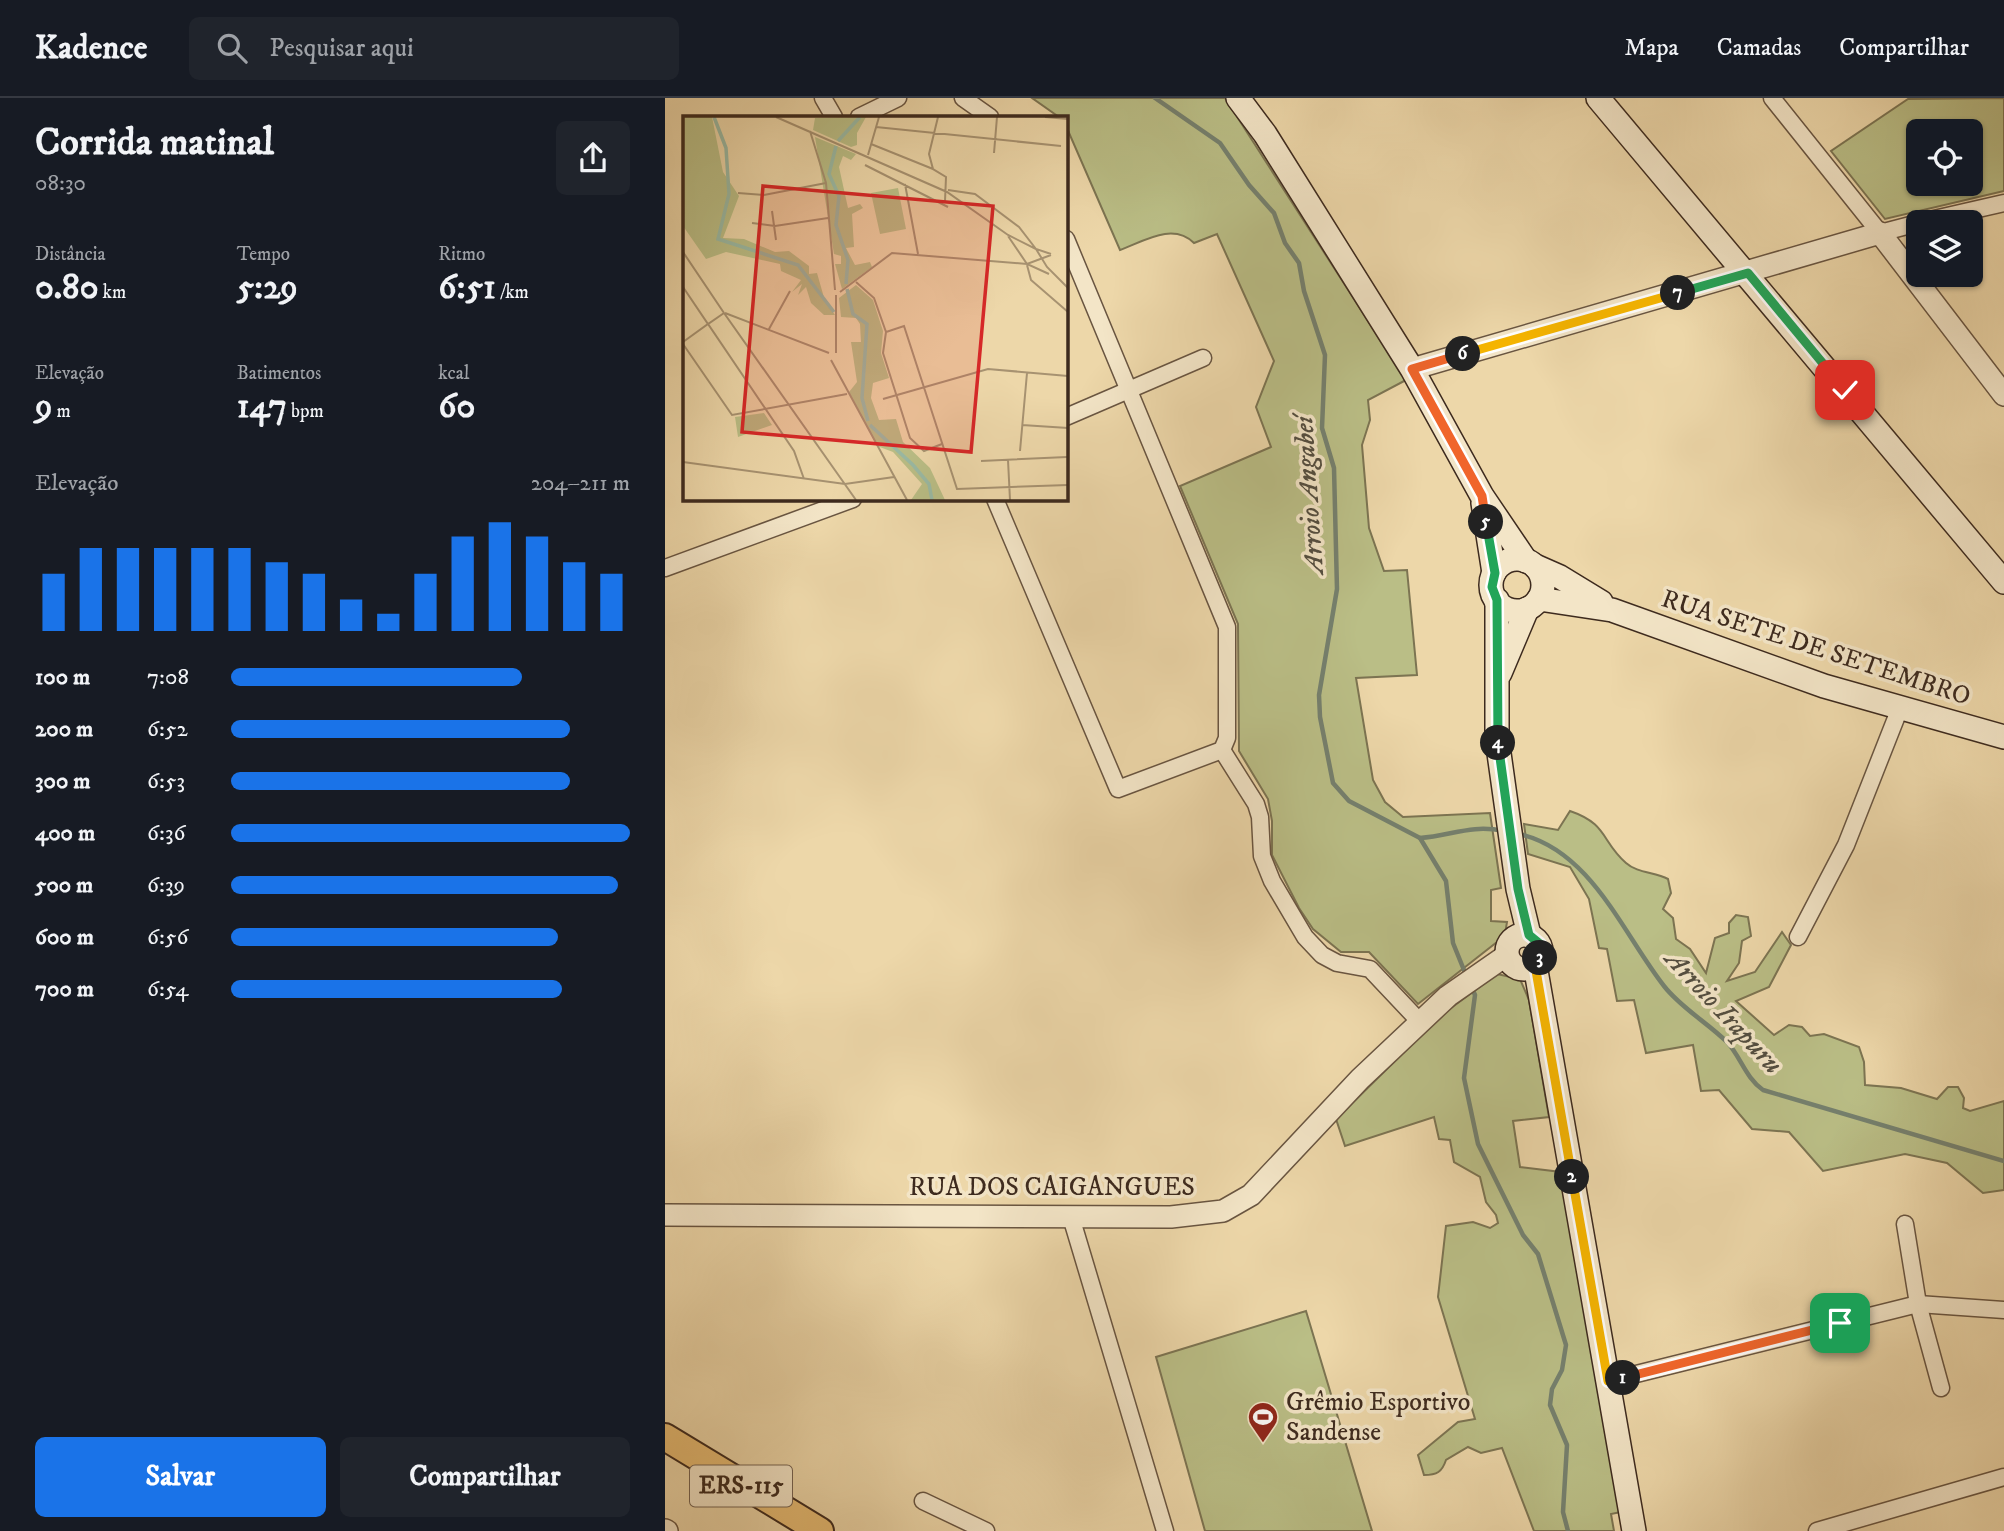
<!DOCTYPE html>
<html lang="pt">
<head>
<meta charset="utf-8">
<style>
	:root { --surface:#171b24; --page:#20242c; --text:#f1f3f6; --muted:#9ea1a6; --line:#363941; --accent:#1a73e8 }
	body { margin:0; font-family:"IM FELL DW Pica",serif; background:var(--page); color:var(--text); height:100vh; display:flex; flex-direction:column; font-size:26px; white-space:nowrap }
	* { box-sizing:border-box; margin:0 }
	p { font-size:23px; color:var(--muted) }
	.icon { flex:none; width:38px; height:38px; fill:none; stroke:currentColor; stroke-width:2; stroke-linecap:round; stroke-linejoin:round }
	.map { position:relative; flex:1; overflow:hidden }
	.details { display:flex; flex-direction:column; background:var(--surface); width:665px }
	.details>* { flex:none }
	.tools { position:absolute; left:1241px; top:21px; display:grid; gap:14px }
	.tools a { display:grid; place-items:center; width:77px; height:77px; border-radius:10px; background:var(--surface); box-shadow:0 2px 5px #0004; font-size:35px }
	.pin { position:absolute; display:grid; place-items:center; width:60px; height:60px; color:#fff; margin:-30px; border-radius:14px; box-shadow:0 4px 10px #0006 }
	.km { position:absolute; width:35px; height:35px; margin:-18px; border-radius:50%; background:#222; color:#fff; font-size:19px; line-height:35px; text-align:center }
	.round { display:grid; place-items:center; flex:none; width:74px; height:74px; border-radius:10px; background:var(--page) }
	.overview { display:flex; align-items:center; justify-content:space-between; height:119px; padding:0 35px }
	h1 { font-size:38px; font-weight:700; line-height:52px }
	.metrics { display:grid; grid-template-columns:repeat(3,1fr); gap:10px; height:119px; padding:7px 35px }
	.metrics div { display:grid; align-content:center }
	.metrics b { font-size:35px; font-weight:700 }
	.metrics small { font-size:19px; font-weight:400 }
	.metrics p { font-size:19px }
	.chart { height:196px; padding:14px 35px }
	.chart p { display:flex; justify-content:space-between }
	.chart svg { width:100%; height:126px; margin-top:7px; stroke:var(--accent); stroke-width:6 }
	.button { display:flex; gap:14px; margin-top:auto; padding:14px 35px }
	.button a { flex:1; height:80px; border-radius:10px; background:var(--accent); color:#fff; font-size:28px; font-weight:700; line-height:80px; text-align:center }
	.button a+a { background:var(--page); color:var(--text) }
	ul { padding:0 35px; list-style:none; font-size:23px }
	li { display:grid; grid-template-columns:112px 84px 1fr; align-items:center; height:52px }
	li i { height:18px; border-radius:9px; background:var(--accent) }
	header { display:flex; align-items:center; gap:42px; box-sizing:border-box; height:98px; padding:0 35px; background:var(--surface); border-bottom:2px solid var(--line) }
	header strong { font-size:33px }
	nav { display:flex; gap:38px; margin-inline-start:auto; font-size:24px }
	.search { width:490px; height:63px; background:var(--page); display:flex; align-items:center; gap:18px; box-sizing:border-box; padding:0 24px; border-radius:10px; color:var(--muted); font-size:26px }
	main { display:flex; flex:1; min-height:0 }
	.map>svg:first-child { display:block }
	.green { fill:#babe86; stroke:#7c7452; stroke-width:2; fill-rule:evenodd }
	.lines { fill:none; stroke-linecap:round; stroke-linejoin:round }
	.stream { stroke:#75806e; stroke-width:4.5 }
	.minor-casing { stroke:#695541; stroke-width:19 }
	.tertiary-casing { stroke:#695541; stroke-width:24 }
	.secondary-casing { stroke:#3d2a1e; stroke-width:26 }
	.primary-casing { stroke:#3d2a1e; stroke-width:30 }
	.minor { stroke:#f3e5c7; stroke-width:16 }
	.tertiary { stroke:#f3e5c7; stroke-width:21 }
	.secondary { stroke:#f3e5c7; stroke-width:23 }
	.primary { stroke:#e6bc74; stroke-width:26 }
	.split-1-casing { stroke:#fff; stroke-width:14 }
	.split-2-casing { stroke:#fff; stroke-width:14 }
	.split-3-casing { stroke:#fff; stroke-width:14 }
	.split-4-casing { stroke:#fff; stroke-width:14 }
	.split-5-casing { stroke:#fff; stroke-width:14 }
	.split-6-casing { stroke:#fff; stroke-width:14 }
	.split-7-casing { stroke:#fff; stroke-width:14 }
	.split-8-casing { stroke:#fff; stroke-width:14 }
	.split-1 { stroke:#f0652b; stroke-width:9 }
	.split-2 { stroke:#f5b400; stroke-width:9 }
	.split-3 { stroke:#f5b400; stroke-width:9 }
	.split-4 { stroke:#22a559; stroke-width:9 }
	.split-5 { stroke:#22a559; stroke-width:9 }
	.split-6 { stroke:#f0652b; stroke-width:9 }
	.split-7 { stroke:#f5b400; stroke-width:9 }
	.split-8 { stroke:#22a559; stroke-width:9 }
	.labels { text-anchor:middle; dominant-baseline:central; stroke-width:7; stroke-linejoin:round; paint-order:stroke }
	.shield { fill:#f3e5c7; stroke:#746251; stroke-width:2 }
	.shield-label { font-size:24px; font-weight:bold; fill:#3d2a1e }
	.street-label { font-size:26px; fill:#3d2a1e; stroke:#f3e5c7 }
	.poi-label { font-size:26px; fill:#3d2a1e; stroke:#f3e5c7; text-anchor:start }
	.water-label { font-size:28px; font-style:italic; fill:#544e40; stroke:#f3e5c7 }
	.inset-river { fill:none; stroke:#9abaa4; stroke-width:3.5 }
	.inset-road { fill:none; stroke:#a79271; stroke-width:2 }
	.view { fill:#d62828; fill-opacity:0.15; stroke:#d62828; stroke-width:3.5 }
	.inset-edge { fill:none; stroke:#3d2a1e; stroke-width:3.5 }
</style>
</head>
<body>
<header>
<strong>Kadence</strong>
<div class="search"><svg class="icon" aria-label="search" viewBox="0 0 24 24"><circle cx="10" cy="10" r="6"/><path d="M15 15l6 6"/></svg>Pesquisar aqui</div>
<nav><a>Mapa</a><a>Camadas</a><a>Compartilhar</a></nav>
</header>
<main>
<section class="details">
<div class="overview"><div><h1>Corrida matinal</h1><p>08:30</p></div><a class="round"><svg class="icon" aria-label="share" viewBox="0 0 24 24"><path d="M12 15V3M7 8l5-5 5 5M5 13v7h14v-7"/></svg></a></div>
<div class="metrics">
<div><p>Distância</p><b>0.80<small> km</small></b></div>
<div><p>Tempo</p><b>5:29</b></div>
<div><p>Ritmo</p><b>6:51<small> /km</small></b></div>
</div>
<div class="metrics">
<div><p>Elevação</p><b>9<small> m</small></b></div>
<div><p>Batimentos</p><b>147<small> bpm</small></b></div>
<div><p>kcal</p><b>60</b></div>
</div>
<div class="chart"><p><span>Elevação</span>204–211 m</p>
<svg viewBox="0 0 160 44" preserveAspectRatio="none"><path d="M5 44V24M15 44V15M25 44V15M35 44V15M45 44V15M55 44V15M65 44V20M75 44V24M85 44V33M95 44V38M105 44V24M115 44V11M125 44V6M135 44V11M145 44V20M155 44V24"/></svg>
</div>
<ul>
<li><b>100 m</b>7:08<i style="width:73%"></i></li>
<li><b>200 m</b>6:52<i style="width:85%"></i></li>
<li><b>300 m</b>6:53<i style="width:85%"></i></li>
<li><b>400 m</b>6:36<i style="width:100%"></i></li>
<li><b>500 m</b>6:39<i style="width:97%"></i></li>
<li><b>600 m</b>6:56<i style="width:82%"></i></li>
<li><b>700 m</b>6:54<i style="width:83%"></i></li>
</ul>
<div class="button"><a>Salvar</a><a>Compartilhar</a></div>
</section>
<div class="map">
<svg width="1339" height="1433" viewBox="0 0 1339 1433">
	<rect width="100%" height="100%" fill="#edd7a9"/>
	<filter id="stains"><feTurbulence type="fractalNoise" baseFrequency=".00286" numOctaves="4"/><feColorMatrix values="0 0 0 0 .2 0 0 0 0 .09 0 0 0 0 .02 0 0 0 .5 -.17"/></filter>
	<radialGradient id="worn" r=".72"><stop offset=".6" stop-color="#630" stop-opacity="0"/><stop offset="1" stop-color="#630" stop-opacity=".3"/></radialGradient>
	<g class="green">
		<path d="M 367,0 L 560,0 L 741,282 L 703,302 L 705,322 L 697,347 L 704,430 L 719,473 L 742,472 L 752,577 L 691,580 L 708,682 L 720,704 L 738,719 L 825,715 L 836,790 L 826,792 L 826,823 L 842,824 L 840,836 L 832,844 L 753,906 L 704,854 L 676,854 L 648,831 L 634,810 L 607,757 L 607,723 L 603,701 L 574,653 L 573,526 L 515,388 L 606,349 L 591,309 L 609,263 L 552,136 L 529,145 C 508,124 479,143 455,152 L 401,28 L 401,19 L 394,19 Z"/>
		<path d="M 1339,0 L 1339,93 L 1220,121 L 1166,53 L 1243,1 ZM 1306,33 L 1306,86 L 1253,86 L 1253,33 Z"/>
		<path d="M 905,713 C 943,726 936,743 961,765 C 972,775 990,774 1003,781 L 1006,795 L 998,811 L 1008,820 L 1011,841 L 1025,851 L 1041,875 L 1050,840 L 1064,835 L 1064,825 L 1071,817 L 1083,819 L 1086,838 L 1077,843 L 1074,865 L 1062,883 L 1090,874 L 1117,834 L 1126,847 L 1104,889 L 1071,903 L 1109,937 L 1124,927 L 1137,929 L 1145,938 L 1159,936 L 1194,949 L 1199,964 L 1200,987 L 1236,990 L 1272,1001 L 1283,989 L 1293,989 L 1299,1000 L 1298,1010 L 1305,1013 L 1339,1003 L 1339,1092 L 1318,1095 L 1282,1065 L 1240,1056 L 1158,1073 L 1124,1034 L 1087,1031 L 1054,992 L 1036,993 L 1028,947 L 981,955 L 969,902 L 952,903 L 942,851 L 934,850 L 924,801 L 905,769 L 863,756 L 859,726 L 893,732 Z"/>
		<path d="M 832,876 L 855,881 L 864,902 L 884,1019 L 848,1023 L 855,1069 L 896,1074 L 956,1414 L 946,1416 L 949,1433 L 869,1433 L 837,1350 L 816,1355 L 803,1349 L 781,1362 C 777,1374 772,1377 759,1377 L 753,1357 L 793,1324 L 810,1321 L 773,1199 L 781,1128 L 808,1124 L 825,1130 L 833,1125 L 831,1117 L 821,1104 L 815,1079 L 789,1064 L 785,1042 L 774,1041 L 769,1019 L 680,1048 L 671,1021 L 778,916 Z"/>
		<path d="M 641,1213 L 707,1433 L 540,1433 L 491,1259 Z"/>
	</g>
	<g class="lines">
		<g class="stream">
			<path d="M 490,0 L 555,45 L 584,87 L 609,115 L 620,145 L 634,165 L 639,193 L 660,257 L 657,330 L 669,370 L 672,491 L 654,597 L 655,619 L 668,685 L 684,703 L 755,740 L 781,783 L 788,845 L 801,877"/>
			<path d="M 854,736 C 926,752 958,836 999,888 C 1016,910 1043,925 1063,945 C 1076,960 1081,980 1098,992 L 1339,1063"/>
			<path d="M 755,740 C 786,738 805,726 839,733"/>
			<path d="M 806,888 L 810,897 L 799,980 L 813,1046 L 858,1137 L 873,1156 L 901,1247 L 897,1272 L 887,1291 L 885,1307 L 902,1347 L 898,1414 L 903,1433"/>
		</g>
		<g class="minor-casing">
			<g id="minor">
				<path d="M 158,0 L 169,19"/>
				<path d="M 298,0 L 325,19"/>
				<path d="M 1107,0 L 1215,135 L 1253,125"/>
				<path d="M 194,19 L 233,0"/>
				<path d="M 1256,124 L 1339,105"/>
				<path d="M 401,319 L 538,260"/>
				<path d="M 330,401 L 453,691 L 557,652 L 562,640 L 562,529 L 401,141"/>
				<path d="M 0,470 L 188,401"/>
				<path d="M 557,652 L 591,706 L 595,719 L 597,758 L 607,783 L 640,839 L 657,857 L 672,865 L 705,871 L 755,924"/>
				<path d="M 1133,839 L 1181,747 L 1235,610"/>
				<path d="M 406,1119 L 500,1433"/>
				<path d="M 1240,1126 L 1253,1206 L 1276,1290"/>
				<path d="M 943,1283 L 1253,1206 L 1339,1212"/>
				<path d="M 258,1403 L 321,1433"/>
				<path d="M 1152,1433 L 1339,1379"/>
			</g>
		</g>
		<g class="tertiary-casing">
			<g id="tertiary">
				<path d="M 747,271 L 1215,135 L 1339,297"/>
				<path d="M 0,1117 L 506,1119 L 558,1113 L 586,1097 L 695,981 L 783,898 L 842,857"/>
				<path d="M 0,1432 L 2,1433"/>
			</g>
		</g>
		<g class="secondary-casing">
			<g id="secondary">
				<path d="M 573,0 L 600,36 L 747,271 L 817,398 L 861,463"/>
				<path d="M 933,0 L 1339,484"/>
				<path d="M 818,405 L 829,475"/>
				<circle cx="852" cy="487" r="26"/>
				<path d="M 870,468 L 895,479 L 936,504"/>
				<path d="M 874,501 L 947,512 L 1159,588 L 1339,639"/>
				<path d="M 832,502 L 832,641 L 853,791 L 864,837"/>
				<path d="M 835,575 L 862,511"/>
				<circle cx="859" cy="854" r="17"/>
				<path d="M 870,867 L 969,1433"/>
			</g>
		</g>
		<g class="primary-casing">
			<path id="primary" d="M 0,1339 L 155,1433"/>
		</g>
		<use href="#minor" class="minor"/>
		<use href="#tertiary" class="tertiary"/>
		<use href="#secondary" class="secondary"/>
		<use href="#primary" class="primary"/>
	</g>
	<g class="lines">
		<g class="split-1-casing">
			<path id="split-1" d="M 958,1280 L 1175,1225"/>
		</g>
		<g class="split-2-casing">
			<path id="split-2" d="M 907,1079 L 943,1283 L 958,1280"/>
		</g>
		<g class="split-3-casing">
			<path id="split-3" d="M 875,860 L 870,867 L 907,1079"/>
		</g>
		<g class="split-4-casing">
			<path id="split-4" d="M 833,645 L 853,791 L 864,837 L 875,846 L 875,860"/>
		</g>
		<g class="split-5-casing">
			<path id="split-5" d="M 821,424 L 830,475 L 827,489 L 832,502 L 833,645"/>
		</g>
		<g class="split-6-casing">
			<path id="split-6" d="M 798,256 L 747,271 L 817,398 L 821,424"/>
		</g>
		<g class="split-7-casing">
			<path id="split-7" d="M 798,256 L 1013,195"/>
		</g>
		<g class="split-8-casing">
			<path id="split-8" d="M 1013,195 L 1083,175 L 1180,292"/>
		</g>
		<use href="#split-1" class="split-1"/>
		<use href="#split-2" class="split-2"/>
		<use href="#split-3" class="split-3"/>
		<use href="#split-4" class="split-4"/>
		<use href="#split-5" class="split-5"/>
		<use href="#split-6" class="split-6"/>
		<use href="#split-7" class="split-7"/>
		<use href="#split-8" class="split-8"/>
	</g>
	<defs>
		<g id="stadium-pin" transform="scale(1.575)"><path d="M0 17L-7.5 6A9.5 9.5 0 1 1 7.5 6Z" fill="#8f2418" stroke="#f3e5c7"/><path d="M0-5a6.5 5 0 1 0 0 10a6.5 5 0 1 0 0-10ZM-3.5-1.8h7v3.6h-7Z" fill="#fff"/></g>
	</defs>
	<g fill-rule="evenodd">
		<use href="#stadium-pin" x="598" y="1319"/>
	</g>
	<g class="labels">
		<rect class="shield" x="25" y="1367.5" width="102" height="41" rx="5"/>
		<g class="shield-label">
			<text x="76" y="1388">ERS-115</text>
		</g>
		<g class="street-label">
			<text transform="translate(1151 550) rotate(18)">RUA SETE DE SETEMBRO</text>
			<text x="387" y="1089">RUA DOS CAIGANGUES</text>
		</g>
		<g class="poi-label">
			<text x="621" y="1304">Grêmio Esportivo<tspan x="621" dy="30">Sandense</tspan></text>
		</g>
		<g class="water-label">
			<text transform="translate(644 397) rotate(-94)">Arroio Angabeí</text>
			<text transform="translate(1059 914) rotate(47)">Arroio Irapuru</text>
		</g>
	</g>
	<g transform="translate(18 18)">
		<rect width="385" height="385" fill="#edd7a9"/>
		<path d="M 0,1 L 29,1 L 40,56 L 56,80 L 40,122 L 61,123 L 92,136 L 106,135 L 126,150 L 126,158 L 134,157 L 142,185 L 152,199 L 141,199 L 128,187 L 123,171 L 115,179 L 119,168 L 109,176 L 118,164 L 98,155 L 97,148 L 43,136 L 23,143 L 0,110 ZM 183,1 L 174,17 L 174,29 L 168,31 L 130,14 L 132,2 ZM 132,21 L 173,38 L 168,44 L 160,40 L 156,51 L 165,92 L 177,88 L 180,92 L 169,98 L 171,131 L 163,132 L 172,149 L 187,146 L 189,151 L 159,173 L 152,148 L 158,148 L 158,140 L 151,138 ZM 215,72 L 223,113 L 197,118 L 188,77 ZM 173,169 L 190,184 L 200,215 L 198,237 L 206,262 L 190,267 L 188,282 L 196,304 L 213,303 L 220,326 L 247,352 L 262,384 L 228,384 L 239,368 L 210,336 L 194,330 L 166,276 L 174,266 L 168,226 L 178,226 L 177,208 L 173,202 L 158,201 L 156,182 ZM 81,297 L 89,309 L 55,321 L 52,301 Z" fill="#babe86"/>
		<path class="inset-river" d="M 31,1 L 43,32 L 46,78 L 35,123 L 115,149 L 151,196M 155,25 L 177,1M 153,30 L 146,58 L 156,80 L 153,109 L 165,144 L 163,168M 164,173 L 170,198 L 184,208 L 179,282 L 185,305M 187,309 L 230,349 L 246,368 L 249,384"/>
		<path class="inset-road" d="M 93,1 L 264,76 L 325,119 L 353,133 L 364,151 L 385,172M 255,1 L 246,38 L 250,53 L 263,61 L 262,85M 362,1 L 385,3M 193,11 L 378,30M 127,15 L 143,67 L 152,174M 188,28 L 250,53M 311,37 L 314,1M 185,39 L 196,1M 182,49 L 265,91M 222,68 L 235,138M 265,74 L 292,78 L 336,111 L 353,133 L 368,138M 55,77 L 81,79 L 143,67M 89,95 L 93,124M 69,107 L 92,110 L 145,102M 325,120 L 344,148 L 366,158M 0,136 L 41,197M 344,149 L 348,164 L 385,196M 173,166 L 191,182 L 203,216M 0,171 L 25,208 L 41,197M 157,176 L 209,137 L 344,148 L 368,139M 153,179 L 153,237M 41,197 L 173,384M 42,197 L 146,237M 86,213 L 107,175M 0,226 L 25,208 L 111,335 L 121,363M 0,228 L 49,299 L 164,278M 148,244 L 224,384M 200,283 L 305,253 L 385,260M 339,309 L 385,312M 259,328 L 241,335 L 227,322 L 200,237 L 203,216 L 221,210 L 274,373 L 385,369M 337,335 L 344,257M 325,344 L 327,384M 298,345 L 384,341M 0,346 L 162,368 L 211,361"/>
		<path class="view" d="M 80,70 L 310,90 L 288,336 L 59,316 Z"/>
		<rect width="385" height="385" class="inset-edge"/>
	</g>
	<rect width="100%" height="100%" filter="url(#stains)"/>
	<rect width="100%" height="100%" fill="url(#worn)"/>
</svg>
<div class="tools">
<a><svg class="icon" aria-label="locate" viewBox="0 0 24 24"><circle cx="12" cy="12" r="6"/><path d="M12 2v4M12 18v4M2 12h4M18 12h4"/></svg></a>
<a><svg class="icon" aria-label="layers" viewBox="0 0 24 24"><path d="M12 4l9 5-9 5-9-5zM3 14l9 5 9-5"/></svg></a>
</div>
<div class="pin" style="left:1175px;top:1225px;background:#1e9e55"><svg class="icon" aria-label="arrive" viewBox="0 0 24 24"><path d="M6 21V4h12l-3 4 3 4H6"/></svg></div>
<div class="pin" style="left:1180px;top:292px;background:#d93025"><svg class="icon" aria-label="check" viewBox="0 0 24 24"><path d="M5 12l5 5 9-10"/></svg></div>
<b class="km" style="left:958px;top:1280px">1</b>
<b class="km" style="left:907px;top:1079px">2</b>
<b class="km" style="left:875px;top:860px">3</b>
<b class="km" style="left:833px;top:645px">4</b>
<b class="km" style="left:821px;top:424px">5</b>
<b class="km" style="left:798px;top:256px">6</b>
<b class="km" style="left:1013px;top:195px">7</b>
</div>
</main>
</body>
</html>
